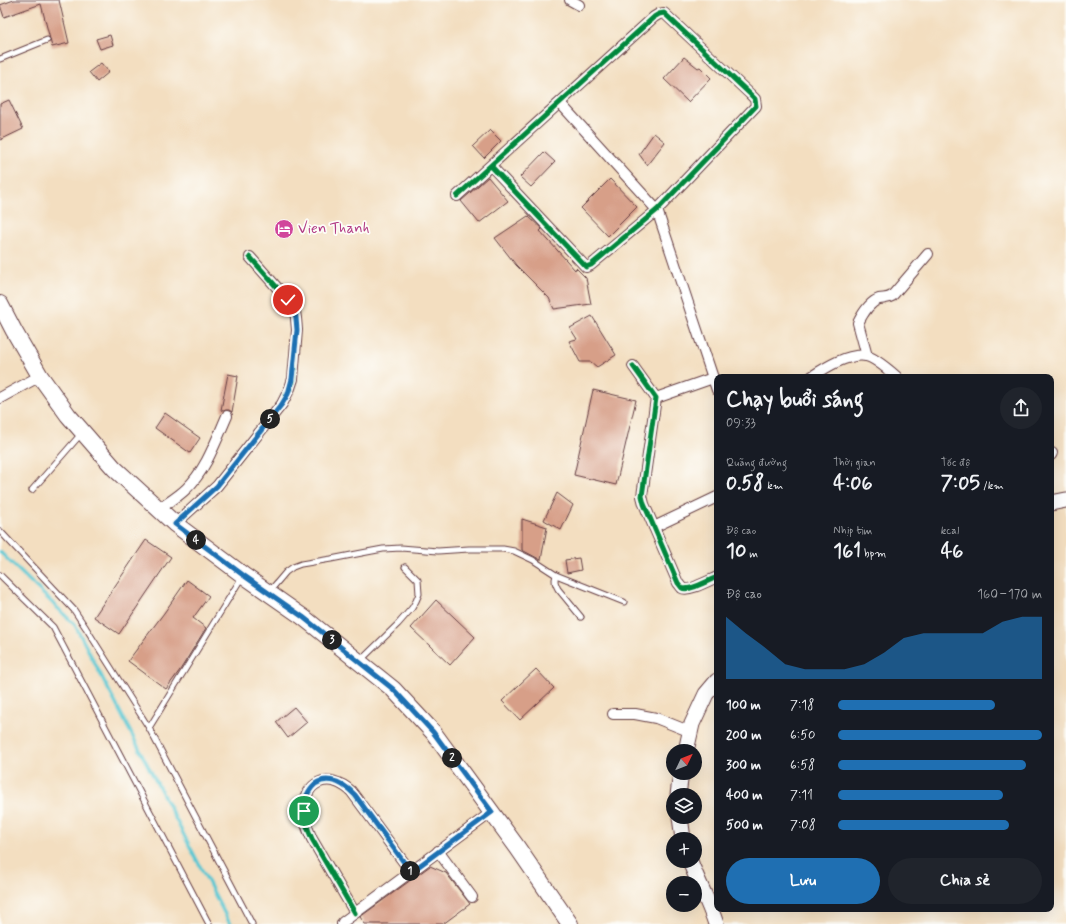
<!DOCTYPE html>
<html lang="vi">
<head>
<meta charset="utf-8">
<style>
	:root { --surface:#171b24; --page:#20242c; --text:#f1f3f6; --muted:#9ea1a6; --accent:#1f6fb2 }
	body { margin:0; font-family:Mynerve,sans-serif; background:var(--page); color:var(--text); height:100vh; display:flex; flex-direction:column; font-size:15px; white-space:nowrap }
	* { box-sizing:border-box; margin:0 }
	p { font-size:13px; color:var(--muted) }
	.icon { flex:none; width:22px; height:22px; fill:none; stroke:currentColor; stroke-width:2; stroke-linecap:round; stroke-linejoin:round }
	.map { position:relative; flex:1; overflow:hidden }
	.side { position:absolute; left:714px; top:374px; width:340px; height:538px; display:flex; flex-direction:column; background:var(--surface); border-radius:8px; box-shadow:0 4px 16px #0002 }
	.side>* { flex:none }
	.needle { width:26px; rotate:47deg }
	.buttons { position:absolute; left:666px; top:744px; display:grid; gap:8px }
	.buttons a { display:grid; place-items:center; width:36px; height:36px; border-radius:50%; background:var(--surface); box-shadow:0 4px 16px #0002; font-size:20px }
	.pin { position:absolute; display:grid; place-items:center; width:34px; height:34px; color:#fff; margin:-17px; border:2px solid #fff; border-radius:50%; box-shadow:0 1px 4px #0007 }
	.km { position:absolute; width:20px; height:20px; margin:-10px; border-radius:50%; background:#222; color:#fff; font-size:11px; line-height:20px; text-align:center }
	.round { display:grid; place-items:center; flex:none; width:42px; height:42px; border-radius:21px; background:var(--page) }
	.summary { display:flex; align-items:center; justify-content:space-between; height:68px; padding:0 12px }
	h1 { font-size:22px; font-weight:700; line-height:30px }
	.metrics { display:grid; grid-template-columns:repeat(3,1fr); gap:6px; height:68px; padding:4px 12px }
	.metrics div { display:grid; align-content:center }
	.metrics b { font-size:20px; font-weight:700 }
	.metrics small { font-size:11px; font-weight:400 }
	.metrics p { font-size:11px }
	.chart { height:112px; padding:8px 12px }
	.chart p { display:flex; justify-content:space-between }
	.chart svg { width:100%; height:72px; margin-top:4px; fill:var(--accent); opacity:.7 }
	.action { display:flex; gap:8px; margin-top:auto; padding:8px 12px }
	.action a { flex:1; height:46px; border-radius:24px; background:var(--accent); color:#fff; font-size:16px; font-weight:700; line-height:46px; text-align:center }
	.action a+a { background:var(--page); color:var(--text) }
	ul { padding:0 12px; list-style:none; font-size:13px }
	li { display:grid; grid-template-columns:64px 48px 1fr; align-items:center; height:30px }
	li i { height:10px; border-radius:5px; background:var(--accent) }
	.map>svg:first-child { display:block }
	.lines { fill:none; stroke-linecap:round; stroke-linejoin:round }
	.stream { stroke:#5bc7d2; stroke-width:3.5 }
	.building { fill:#d79f88 }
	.lane-casing { stroke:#633c41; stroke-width:7 }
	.street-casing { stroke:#633c41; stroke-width:12 }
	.secondary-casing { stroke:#633c41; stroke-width:17 }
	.primary-casing { stroke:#633c41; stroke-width:18 }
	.lane { stroke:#fff; stroke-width:5 }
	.street { stroke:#fff; stroke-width:10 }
	.secondary { stroke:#fff; stroke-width:15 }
	.primary { stroke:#fff; stroke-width:16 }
	.cycleway-casing { stroke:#fdfcf7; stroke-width:8 }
	.cycleway { stroke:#00873e; stroke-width:5 }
	.route-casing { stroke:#fff; stroke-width:8 }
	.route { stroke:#1f6fb2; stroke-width:5 }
	.labels { text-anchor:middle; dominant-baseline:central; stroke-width:3.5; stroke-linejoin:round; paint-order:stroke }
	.hotel-label { font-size:15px; fill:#b23c85; stroke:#fdfcf7; text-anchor:start }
</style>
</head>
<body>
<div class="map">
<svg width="1066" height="924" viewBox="0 0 1066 924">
	<rect width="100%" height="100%" fill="#fdfcf7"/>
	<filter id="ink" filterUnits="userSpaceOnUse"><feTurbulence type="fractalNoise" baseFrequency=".025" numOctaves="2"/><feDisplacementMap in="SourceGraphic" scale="8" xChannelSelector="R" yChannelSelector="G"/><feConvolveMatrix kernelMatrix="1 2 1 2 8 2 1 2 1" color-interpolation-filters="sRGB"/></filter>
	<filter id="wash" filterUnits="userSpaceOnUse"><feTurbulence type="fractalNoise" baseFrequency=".012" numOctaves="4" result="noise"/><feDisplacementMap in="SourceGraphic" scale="16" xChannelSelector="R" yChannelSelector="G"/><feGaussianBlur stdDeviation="0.9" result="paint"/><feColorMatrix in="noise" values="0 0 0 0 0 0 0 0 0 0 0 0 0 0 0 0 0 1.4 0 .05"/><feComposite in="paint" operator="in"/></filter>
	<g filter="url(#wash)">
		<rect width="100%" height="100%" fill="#f3dec0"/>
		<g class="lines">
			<path class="stream" d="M 0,552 L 75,625 L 230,924"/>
		</g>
		<g id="blocks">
			<g class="building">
				<path d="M 14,0 L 59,0 L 69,43 L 52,47 L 41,4 L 4,17 L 0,5 Z"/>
				<path d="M 110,35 L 113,45 L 100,49 L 96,39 Z"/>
				<path d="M 684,57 L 698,68 L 700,67 L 711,78 L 688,102 L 664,79 Z"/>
				<path d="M 101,63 L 109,72 L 97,82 L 89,72 Z"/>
				<path d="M 9,100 L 23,129 L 0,140 L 0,104 Z"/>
				<path d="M 490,130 L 501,141 L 484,158 L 473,146 Z"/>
				<path d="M 654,133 L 665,142 L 647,165 L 639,154 Z"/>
				<path d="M 544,152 L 555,162 L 531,187 L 520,177 Z"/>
				<path d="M 488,177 L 508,201 L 479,223 L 461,201 Z"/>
				<path d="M 610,179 L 637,207 L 608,236 L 581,208 Z"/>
				<path d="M 528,216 L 542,229 L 540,231 L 575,270 L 576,268 L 586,278 L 591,304 L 554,309 L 549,298 L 516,265 L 495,238 Z"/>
				<path d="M 592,316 L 616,355 L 597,367 L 591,362 L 580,362 L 569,341 L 577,339 L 570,328 Z"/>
				<path d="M 228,374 L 238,376 L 232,412 L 229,410 L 226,410 L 223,411 L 221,410 Z"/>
				<path d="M 593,390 L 636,400 L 616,485 L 574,475 Z"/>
				<path d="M 165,413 L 200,438 L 190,453 L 155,428 Z"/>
				<path d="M 557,493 L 573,505 L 561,530 L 544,520 Z"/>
				<path d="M 522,519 L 547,527 L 541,560 L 522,550 Z"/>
				<path d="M 146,540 L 171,557 L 119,634 L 94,617 Z"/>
				<path d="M 579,558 L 581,570 L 567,573 L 565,560 Z"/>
				<path d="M 187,580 L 209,596 L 193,618 L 206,628 L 180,670 L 166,689 L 128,661 L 164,613 Z"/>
				<path d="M 436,600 L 475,637 L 450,665 L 411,628 Z"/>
				<path d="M 536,669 L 554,688 L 520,720 L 502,701 Z"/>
				<path d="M 294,707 L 307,722 L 288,738 L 276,722 Z"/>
				<path d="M 430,866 L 446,873 L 470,904 L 443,924 L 365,924 L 360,917 Z"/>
			</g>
		</g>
	</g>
	<g filter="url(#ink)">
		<use href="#blocks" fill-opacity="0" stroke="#633c41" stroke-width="1"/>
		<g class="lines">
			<g class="lane-casing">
				<g id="lane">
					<path d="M 0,59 L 47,40"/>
					<path d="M 32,490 L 81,434"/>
					<path d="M 0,531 L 74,610 L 86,628 L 149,728 L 252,924"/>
					<path d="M 0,575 L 53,627 L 209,924"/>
					<path d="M 556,575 C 554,581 555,583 558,589 L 581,617"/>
					<path d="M 269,592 L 286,572 L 293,567 L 301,564 L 331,559 L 367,552 L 383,549 L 401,548 L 438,551 L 469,549 L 503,549 L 514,551 L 533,560 L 556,575 L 624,602"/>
					<path d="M 360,661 L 398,624 L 412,608 L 416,601 L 419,594 L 418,580 L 405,567"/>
					<path d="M 149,728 L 242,577"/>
				</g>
			</g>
			<g class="street-casing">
				<g id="street">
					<path d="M 570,0 L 579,5"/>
					<path d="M 560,103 L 657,210 L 717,390"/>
					<path d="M 457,196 L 654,17 L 659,14 L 664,13 L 750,94 L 755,99 L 756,106 L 657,210 L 591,265 L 586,267 L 491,166"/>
					<path d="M 867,356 L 858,323 C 862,315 870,302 879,299 C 884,298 887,299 892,296 L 928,254"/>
					<path d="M 633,366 L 656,398 L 642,496 L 644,504 L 678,583 C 679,584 681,587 682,588 C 688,592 710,580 717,577"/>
					<path d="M 811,377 C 825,368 848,353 866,356 C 874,357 890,371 897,377"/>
					<path d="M 0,398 L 40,376"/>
					<path d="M 656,398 L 713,378"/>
					<path d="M 1051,455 L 1052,453"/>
					<path d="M 158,510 C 167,503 178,497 186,489 C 206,470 216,441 227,416"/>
					<path d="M 175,524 L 217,486 L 282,404 L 290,388 L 293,379 L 297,330 L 296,318 L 295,312 L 288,300 L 250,257"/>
					<path d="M 654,527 L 717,497"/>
					<path d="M 613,714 L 635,714 L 656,718 L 691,732"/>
					<path d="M 438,851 L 472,897"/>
					<path d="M 355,913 L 312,839 C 308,830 304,821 304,812 C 304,781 328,771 351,791 L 411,872"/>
					<path d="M 342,924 L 343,922 L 492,812"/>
				</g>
			</g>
			<g class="secondary-casing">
				<g id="secondary">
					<path d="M 1051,503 L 1066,500"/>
					<path d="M 686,751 L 692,724 L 706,694 L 717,681"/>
					<path d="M 678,795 L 681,773"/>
					<path d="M 680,817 L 683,839"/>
					<path d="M 690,861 C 698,883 709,902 716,924"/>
				</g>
			</g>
			<g class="primary-casing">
				<path id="primary" d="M 0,304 L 14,331 L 40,376 L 68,415 L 114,468 L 175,524 L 243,575 L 303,617 L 393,689 L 433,732 L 517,847 L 570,924"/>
			</g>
			<use href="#lane" class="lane"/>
			<use href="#street" class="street"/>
			<use href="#secondary" class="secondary"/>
			<use href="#primary" class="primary"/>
			<g class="cycleway-casing">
				<g id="cycleway">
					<path d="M 457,196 L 654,17 L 659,14 L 664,13 L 750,94 L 755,99 L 756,106 L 657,210 L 591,265 L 586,267 L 491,166"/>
					<path d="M 633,366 L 656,398 L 642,496 L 644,504 L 678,583 C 679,584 681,587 682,588 C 688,592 710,580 717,577"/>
					<path d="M 175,524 L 217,486 L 282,404 L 290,388 L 293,379 L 297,330 L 296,318 L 295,312 L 288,300 L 250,257"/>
					<path d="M 355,913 L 312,839 C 308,830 304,821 304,812 C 304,781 328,771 351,791 L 411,872"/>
				</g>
			</g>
			<use href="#cycleway" class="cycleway"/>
		</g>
	</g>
	<g class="lines" filter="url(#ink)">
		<g class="route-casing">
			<path id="route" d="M 288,300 L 295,312 L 296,318 L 297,330 L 292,379 L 288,394 L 282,404 L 217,486 L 175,524 L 243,575 L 303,617 L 393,689 L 433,732 L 492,812 L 411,872 L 355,795 C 342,781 320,771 308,793 C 305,798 305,805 304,811"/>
		</g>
		<use href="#route" class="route"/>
	</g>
	<defs>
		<g id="hotel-disc" transform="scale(1)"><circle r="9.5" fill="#d1479c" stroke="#fdfcf7"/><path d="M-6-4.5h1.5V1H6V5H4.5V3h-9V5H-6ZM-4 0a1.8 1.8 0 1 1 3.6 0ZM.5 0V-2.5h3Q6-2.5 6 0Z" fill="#fff"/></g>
	</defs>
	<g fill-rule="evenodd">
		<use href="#hotel-disc" x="284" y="229"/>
	</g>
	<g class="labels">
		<g class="hotel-label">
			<text x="298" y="229">Vien Thanh</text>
		</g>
	</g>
</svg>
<div class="buttons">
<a><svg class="needle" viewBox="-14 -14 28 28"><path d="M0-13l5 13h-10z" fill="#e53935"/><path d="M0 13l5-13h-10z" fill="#9ea1a6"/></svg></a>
<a><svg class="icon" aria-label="layers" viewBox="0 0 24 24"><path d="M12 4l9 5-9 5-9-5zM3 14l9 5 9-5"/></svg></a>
<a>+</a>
<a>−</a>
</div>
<div class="pin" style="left:304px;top:811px;background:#1e9e55"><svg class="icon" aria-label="arrive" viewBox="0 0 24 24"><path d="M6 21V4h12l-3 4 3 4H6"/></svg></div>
<div class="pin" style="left:288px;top:300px;background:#d93025"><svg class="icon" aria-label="check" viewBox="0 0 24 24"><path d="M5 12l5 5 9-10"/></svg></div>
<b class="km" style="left:410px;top:871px">1</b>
<b class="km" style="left:452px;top:758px">2</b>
<b class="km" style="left:332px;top:640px">3</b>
<b class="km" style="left:196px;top:540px">4</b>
<b class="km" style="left:270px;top:419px">5</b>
<section class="side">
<div class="summary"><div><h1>Chạy buổi sáng</h1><p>09:33</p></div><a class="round"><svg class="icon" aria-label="share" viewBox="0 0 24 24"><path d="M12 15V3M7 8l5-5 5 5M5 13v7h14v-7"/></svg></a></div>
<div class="metrics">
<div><p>Quãng đường</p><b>0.58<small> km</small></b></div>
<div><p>Thời gian</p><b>4:06</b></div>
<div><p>Tốc độ</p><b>7:05<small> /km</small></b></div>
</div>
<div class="metrics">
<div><p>Độ cao</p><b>10<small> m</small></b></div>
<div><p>Nhịp tim</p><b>161<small> bpm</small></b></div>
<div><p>kcal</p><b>46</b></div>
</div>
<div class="chart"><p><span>Độ cao</span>160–170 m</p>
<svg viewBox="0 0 160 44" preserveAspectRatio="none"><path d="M0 44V6L10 16L20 25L30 35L40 38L50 38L60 38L70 35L80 28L90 19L100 16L110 16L120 16L130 16L140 9L150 6L160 6V44z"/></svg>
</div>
<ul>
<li><b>100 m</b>7:18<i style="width:77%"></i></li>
<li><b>200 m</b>6:50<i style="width:100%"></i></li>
<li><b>300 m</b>6:58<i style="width:92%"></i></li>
<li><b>400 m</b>7:11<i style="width:81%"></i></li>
<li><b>500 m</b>7:08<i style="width:84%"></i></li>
</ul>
<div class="action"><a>Lưu</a><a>Chia sẻ</a></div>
</section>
</div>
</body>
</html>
